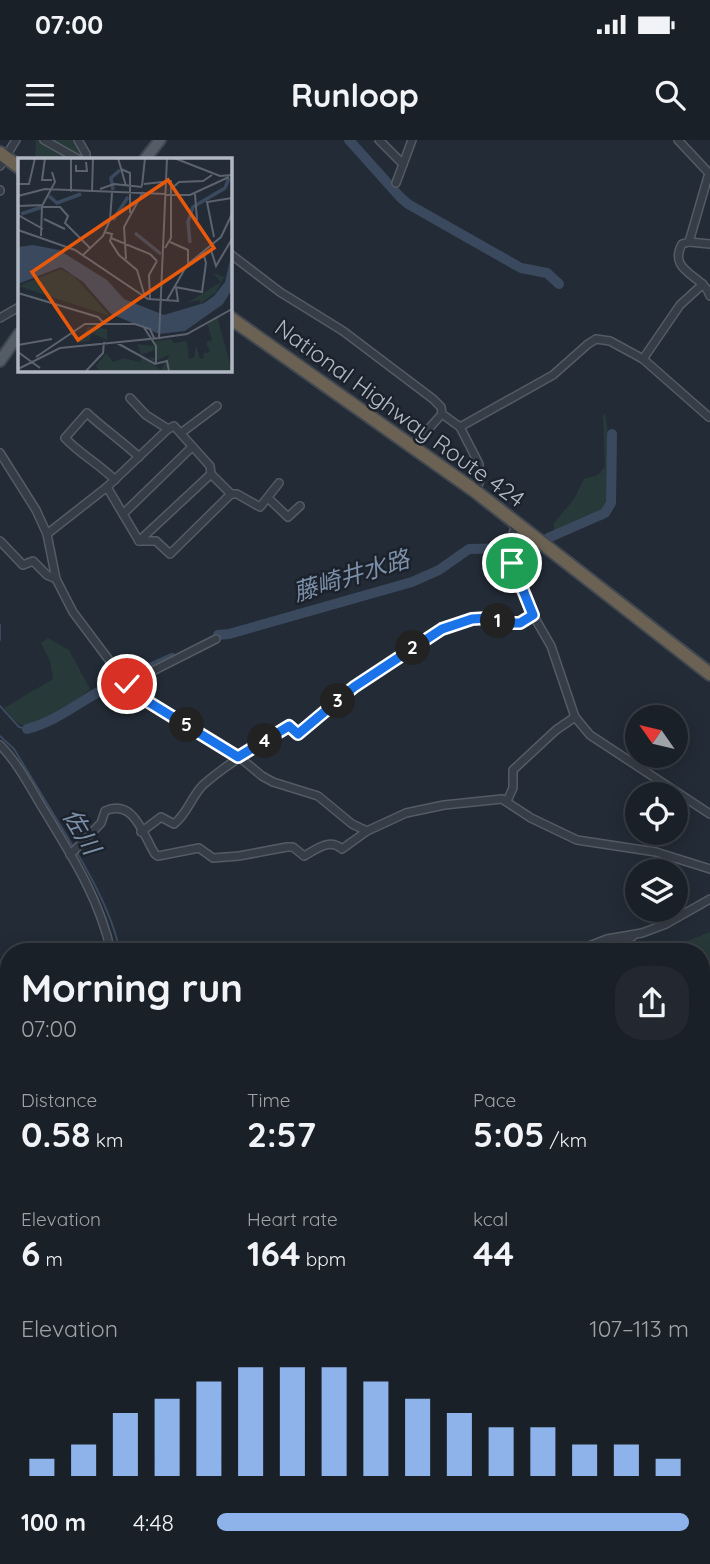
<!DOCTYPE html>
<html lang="en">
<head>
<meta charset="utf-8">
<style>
	:root { --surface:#1a2028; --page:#232830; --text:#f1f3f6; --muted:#9fa3a8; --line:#383e45; --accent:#8eb3eb }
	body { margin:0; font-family:Quicksand,"Noto Sans JP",sans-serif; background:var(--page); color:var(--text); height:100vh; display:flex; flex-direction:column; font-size:26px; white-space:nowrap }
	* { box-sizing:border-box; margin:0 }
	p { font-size:23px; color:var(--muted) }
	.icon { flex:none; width:38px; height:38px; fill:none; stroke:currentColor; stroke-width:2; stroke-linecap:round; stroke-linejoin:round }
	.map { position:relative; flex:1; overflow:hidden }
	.side { position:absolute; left:0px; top:803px; width:710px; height:621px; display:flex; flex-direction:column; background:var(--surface); border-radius:28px 28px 0 0; box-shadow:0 4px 18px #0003,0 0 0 2px var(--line) }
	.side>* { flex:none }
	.needle { width:46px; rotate:304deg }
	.buttons { position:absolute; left:625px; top:565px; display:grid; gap:14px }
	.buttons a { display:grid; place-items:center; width:63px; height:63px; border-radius:50%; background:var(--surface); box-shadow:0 4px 18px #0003,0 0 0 2px var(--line); font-size:35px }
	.pin { position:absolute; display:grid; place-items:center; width:60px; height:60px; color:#fff; margin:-30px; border:4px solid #fff; border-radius:50%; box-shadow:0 2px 7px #0007 }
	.km { position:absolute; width:35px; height:35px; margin:-18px; border-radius:50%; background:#222; color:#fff; font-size:19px; line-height:35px; text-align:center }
	.round { display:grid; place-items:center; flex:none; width:74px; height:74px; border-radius:28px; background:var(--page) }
	.head { display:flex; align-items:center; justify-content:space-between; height:119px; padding:0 21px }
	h1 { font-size:38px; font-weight:700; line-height:52px }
	.stats { display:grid; grid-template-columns:repeat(3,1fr); gap:10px; height:119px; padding:7px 21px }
	.stats div { display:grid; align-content:center }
	.stats b { font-size:35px; font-weight:700 }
	.stats small { font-size:19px; font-weight:400 }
	.stats p { font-size:19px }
	.chart { height:196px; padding:14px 21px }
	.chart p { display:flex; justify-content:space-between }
	.chart svg { width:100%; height:126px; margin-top:7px; stroke:var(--accent); stroke-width:6 }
	ul { padding:0 21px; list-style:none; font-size:23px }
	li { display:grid; grid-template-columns:112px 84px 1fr; align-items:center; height:52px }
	li i { height:18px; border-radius:9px; background:var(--accent) }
	.status { display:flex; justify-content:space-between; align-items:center; height:49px; padding:0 35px; background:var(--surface); direction:ltr }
	.status svg { height:19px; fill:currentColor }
	header { display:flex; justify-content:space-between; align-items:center; height:91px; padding:0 21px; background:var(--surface); font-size:32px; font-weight:700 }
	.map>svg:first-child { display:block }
	.green { fill:#283939 }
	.water { fill:#3a495d }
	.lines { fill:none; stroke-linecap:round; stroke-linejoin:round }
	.stream { stroke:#3a495d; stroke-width:2 }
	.river { stroke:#3a495d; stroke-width:10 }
	.street-casing { stroke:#545b64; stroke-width:10 }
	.secondary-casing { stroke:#545b64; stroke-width:13 }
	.primary-casing { stroke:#404650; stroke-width:14 }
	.highway-casing { stroke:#414851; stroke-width:16 }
	.street { stroke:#363d46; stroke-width:7 }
	.secondary { stroke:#454d59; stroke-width:10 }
	.primary { stroke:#545c66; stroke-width:10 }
	.highway { stroke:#6b6254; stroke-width:12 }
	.route-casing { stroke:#fff; stroke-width:14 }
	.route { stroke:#1a73e8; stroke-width:9 }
	.labels { text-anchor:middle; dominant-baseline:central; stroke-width:5; stroke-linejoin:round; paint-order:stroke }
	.street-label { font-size:23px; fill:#b1b8c3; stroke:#1c222b }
	.water-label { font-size:24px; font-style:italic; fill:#7c8fa8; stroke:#1c222b }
	.inset-river { fill:none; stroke:#3a495d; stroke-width:3.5 }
	.inset-road { fill:none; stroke:#5c636e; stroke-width:2 }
	.view { fill:#e8590c; fill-opacity:0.15; stroke:#e8590c; stroke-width:3.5 }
	.inset-edge { fill:none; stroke:#b1b8c3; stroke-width:3.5 }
</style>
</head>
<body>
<div class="status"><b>07:00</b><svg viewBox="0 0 49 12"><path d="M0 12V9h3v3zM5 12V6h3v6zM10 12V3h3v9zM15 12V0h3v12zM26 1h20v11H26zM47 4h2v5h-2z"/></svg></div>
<header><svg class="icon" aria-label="menu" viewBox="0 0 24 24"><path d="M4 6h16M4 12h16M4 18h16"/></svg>Runloop<svg class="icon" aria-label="search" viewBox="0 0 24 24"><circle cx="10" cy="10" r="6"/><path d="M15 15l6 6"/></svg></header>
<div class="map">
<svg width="710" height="1424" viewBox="0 0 710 1424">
	<rect width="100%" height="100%" fill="#232b36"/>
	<g class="green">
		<path d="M 36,0 L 73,0 L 82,17 L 81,19 L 40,19 L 35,16 Z"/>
		<path d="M 605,273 C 609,292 616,359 600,372 C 589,382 568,387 554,393 L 554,383 L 574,359 L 584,339 L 598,335 L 605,327 L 603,276 Z"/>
		<path d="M 48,498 L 69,510 L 90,549 C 78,559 36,593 20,584 C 14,581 8,572 4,568 L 53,539 L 50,521 L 41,503 Z"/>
		<path d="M 710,792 L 710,848 L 702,852 L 702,812 L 659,812 Z"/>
		<path d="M 710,1231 L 710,1401 L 702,1394 L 702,1243 Z"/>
		<path d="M 49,1416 L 275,1416 L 264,1424 L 46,1424 Z"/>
	</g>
	<g class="water">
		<path d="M 710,853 L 710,1050 L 702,1055 L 702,858 Z"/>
		<path d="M 9,1109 L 9,1416 L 31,1416 L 30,1424 L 0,1424 L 0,1113 Z"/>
	</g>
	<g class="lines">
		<g class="stream">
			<path d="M 0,485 L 0,500"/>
			<path d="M 0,566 L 19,587 L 27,589"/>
			<path d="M 0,596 L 14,609 L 74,708"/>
			<path d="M 77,713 C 95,743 113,777 120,812"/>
			<path d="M 702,1223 L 710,1211"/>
			<path d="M 634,1416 L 635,1424"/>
		</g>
		<g class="river">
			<path d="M 349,0 L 400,57 L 408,64 L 521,128 L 547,133 L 559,144"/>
			<path d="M 548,398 L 605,373 L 611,363 L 612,294"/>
			<path d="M 218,495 L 229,494 L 412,442 L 439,430 L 469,409 L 525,408 L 533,404"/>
			<path d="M 130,537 L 172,518"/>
			<path d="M 27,589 C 62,580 87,554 121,541"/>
		</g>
		<g class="street-casing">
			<g id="street">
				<path d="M 44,0 L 78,19"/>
				<path d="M 78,0 L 86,14 L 86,19"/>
				<path d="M 379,0 L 403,24"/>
				<path d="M 678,0 L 709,33 L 689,102 L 682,104 C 667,132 704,135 710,156"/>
				<path d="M 0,26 L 16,0"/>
				<path d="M 396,43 L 412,0"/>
				<path d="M 0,50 L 0,51"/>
				<path d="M 689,102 L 710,104"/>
				<path d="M 229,113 L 280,152 L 343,191 L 433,259 L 441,267 L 442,274 L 460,287 L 479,324 L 480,341 L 475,351"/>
				<path d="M 0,178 L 19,167"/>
				<path d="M 643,219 L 680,165 L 703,144"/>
				<path d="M 130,258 L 146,275 L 168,289"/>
				<path d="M 174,286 L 210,326 L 211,334 L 139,401 L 107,347 L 168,289 Z"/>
				<path d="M 460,287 L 553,235 L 588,204 L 596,199 L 610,201 L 643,219 L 709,277"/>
				<path d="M 181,293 L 217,266"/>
				<path d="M 413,306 L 442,274"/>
				<path d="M 0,313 L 36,370 L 47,394 L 56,439 L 73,472 L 127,544 L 142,558 L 244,621 L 262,636 L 273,642 L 318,656 L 352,684 L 367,691"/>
				<path d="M 211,334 L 231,354 L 237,354 L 260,367 L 279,343"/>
				<path d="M 115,340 C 99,324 80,314 65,298 L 87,273 C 104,289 122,301 139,317"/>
				<path d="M 268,358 L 288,377 L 300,366"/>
				<path d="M 123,374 L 192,307"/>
				<path d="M 516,382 L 510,407 L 512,423 L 533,475 L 551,506 L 575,577 L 590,595 L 710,674"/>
				<path d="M 47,394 L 107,347"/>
				<path d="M 0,401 L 23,425 L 33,421 L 47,435 L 56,439"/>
				<path d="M 139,401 L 156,401 L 170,414 L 231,354"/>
				<path d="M 127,544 L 216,499"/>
				<path d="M 0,605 C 17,622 30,647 42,667 C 70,713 100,759 111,812"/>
				<path d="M 507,661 L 513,648 L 513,630 L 556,590 L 575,577"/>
				<path d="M 141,692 L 161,677 L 174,684 C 188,673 191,657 203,645 C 229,622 260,605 289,586 L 298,594 L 354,547 L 442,489 L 473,479 L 488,478 L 507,483 L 520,483 L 533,475"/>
				<path d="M 70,715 L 101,683 L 105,671 C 134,658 143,695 155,714 L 158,716 L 199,708 L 213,718 L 239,716 L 287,707 L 293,707 L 304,716 C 317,709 329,698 342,709 L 367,691 L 406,673 L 444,665 L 502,659 L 531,678 L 577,700 L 656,712 L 710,729"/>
				<path d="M 574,812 L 607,799 L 642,793 L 666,784 L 710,759"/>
				<path d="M 595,812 L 632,797"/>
				<path d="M 0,929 L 9,928"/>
				<path d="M 0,1053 L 9,1048"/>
				<path d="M 702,1154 L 710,1152"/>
				<path d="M 702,1189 L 710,1178"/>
				<path d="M 336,1424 L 346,1416"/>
				<path d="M 355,1424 L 365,1424"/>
				<path d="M 608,1424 L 629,1422"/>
			</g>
		</g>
		<g class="secondary-casing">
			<path id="secondary" d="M 0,1040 L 9,1035"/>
		</g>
		<g class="primary-casing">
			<g id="primary">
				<path d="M 145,19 L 160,0"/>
				<path d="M 0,221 L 19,194"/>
			</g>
		</g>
		<g class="highway-casing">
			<g id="highway">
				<path d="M 0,13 L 19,27"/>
				<path d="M 229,177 L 475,351 L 710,534"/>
			</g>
		</g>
		<use href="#street" class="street"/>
		<use href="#secondary" class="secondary"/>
		<use href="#primary" class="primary"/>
		<use href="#highway" class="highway"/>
	</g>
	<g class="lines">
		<g class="route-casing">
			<path id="route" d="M 127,544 L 142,558 L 238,617 L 289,586 L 298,594 L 354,547 L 442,489 L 472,479 L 488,478 L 507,483 L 520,483 L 533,475 L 512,423"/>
		</g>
		<use href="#route" class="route"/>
	</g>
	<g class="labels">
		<g class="street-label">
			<text transform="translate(400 273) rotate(36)">National Highway Route 424</text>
		</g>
		<g class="water-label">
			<text transform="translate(351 435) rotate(-17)">藤崎井水路</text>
			<text transform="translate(82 691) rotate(59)">佐川</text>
		</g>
	</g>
	<g transform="translate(18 18)">
		<rect width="214" height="214" fill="#232b36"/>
		<path d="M 43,111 L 56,118 L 92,158 L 0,128 ZM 195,115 L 206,119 L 198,134 L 182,146 L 181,142 L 169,145 L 203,124 ZM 199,158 L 214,213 L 81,213 L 78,208 L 88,195 L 95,204 L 106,200 L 122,204 L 124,199 L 143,212 L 152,196 L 136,204 L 131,199 L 137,200 L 137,192 L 123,197 L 119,186 L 135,188 L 138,183 L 153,181 L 156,185 L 169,183 L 171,201 L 176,199 L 178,187 L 182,201 L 186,200 L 185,195 L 192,194 L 188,184 L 194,182 L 189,165 ZM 70,169 L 89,171 L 89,182 L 74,175 L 71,183 L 59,185 Z" fill="#283939"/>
		<path d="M 15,87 L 41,92 L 89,122 L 106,141 L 146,157 L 186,145 L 196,138 L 207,124 L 213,98 L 213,133 L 205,146 L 167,173 L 141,176 L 93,156 L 65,124 L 43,109 L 0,126 L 0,89 Z" fill="#3a495d"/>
		<path class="inset-river" d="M 95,32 L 93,20 L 102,12M 31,38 L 39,45 L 63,36M 3,56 L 24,49M 95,62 L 110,39M 117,75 L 143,96M 172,85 L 170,64 L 175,49 L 207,30 L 211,20"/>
		<path class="inset-road" d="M 27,0 L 24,22 L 34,22M 53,0 L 53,34M 100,0 L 108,28M 156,0 L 202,18 L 214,17M 58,7 L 58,13 L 69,13 L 68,4M 103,11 L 112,15 L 112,55M 0,26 L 11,26 L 17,0M 126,26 L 153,23 L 153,80 L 147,90M 124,28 L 127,0M 82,31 L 96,26 L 124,29M 153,31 L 161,24 L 185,23 L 194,17M 74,34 L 75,0M 177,36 L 179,62M 0,38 L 27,31 L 172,37 L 211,19M 0,48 L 25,47M 24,49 L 42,49 L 50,58 L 47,65 L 72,90M 0,57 L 25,71M 26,61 L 47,71M 0,72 L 57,92 L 130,141 L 160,143 L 158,129M 86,74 L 94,76 L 92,83 L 101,97 L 119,112 L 127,139M 23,78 L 24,48 L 37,24 L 34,14M 196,79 L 189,44 L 214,40M 93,80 L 132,96 L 139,103M 152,84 L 170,92 L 170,107M 193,92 L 198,108 L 214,81M 65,97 L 85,78 L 92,62 L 94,35M 108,101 L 106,69 L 125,34M 157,129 L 184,134 L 188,105 L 185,94M 0,135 L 80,159 L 87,166M 132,141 L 131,117 L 139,103M 149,142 L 169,107 L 203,79 L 214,56M 35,146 L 55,174M 125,168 L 138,188 L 138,205M 141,180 L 169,176 L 214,151M 99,185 L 137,206 L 149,203 L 151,213M 0,187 L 34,181M 0,194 L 22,210M 18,199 L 67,166 L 117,166 L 132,171 L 136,180M 0,211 L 42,190 L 141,180 L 149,0M 68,213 L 85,195 L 86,184"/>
		<path class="view" d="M 150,22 L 196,90 L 60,182 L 14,114 Z"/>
		<rect width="214" height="214" class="inset-edge"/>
	</g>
</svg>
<div class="buttons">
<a><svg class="needle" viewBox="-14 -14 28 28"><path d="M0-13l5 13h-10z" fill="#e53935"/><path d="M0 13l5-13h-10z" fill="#9fa3a8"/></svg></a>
<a><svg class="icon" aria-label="locate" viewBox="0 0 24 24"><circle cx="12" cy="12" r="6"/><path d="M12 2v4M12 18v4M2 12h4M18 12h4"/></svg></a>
<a><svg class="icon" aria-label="layers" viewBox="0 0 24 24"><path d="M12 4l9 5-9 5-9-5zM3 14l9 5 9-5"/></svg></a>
</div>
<div class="pin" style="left:512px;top:423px;background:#1e9e55"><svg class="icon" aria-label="arrive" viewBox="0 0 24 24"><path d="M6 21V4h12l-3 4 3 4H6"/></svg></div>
<div class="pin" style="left:127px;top:544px;background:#d93025"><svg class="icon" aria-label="check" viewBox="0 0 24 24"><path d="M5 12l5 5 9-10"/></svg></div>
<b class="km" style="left:498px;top:481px">1</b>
<b class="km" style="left:413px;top:508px">2</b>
<b class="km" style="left:338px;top:561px">3</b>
<b class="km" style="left:265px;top:601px">4</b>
<b class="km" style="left:187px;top:585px">5</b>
<section class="side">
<div class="head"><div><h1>Morning run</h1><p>07:00</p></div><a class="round"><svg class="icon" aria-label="share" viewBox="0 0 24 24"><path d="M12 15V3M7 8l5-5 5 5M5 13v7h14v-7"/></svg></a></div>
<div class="stats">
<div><p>Distance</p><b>0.58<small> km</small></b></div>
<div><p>Time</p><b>2:57</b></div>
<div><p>Pace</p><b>5:05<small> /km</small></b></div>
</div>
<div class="stats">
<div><p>Elevation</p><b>6<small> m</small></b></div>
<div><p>Heart rate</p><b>164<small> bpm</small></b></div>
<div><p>kcal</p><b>44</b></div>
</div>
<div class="chart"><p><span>Elevation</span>107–113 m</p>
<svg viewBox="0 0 160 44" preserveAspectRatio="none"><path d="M5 44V38M15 44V33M25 44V22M35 44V17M45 44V11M55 44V6M65 44V6M75 44V6M85 44V11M95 44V17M105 44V22M115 44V27M125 44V27M135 44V33M145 44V33M155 44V38"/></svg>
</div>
<ul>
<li><b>100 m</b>4:48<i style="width:100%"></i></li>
</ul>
</section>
</div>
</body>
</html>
